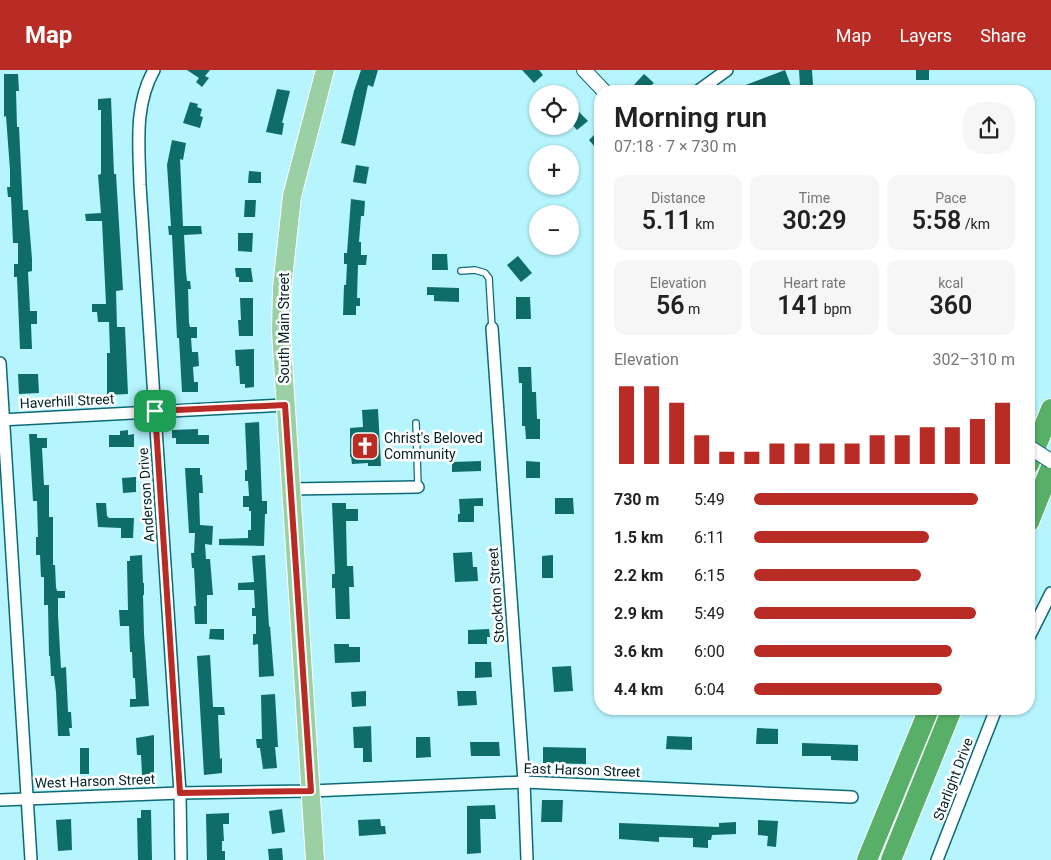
<!DOCTYPE html>
<html lang="en">
<head>
<meta charset="utf-8">
<style>
	:root { --surface:#fff; --page:#f6f6f6; --text:#222; --muted:#767676; --accent:#b92b25 }
	body { margin:0; font-family:Roboto,sans-serif; background:var(--page); color:var(--text); height:100vh; display:flex; flex-direction:column; font-size:19px; white-space:nowrap }
	* { box-sizing:border-box; margin:0 }
	p { font-size:16px; color:var(--muted) }
	.icon { flex:none; width:28px; height:28px; fill:none; stroke:currentColor; stroke-width:2; stroke-linecap:round; stroke-linejoin:round }
	.map { position:relative; flex:1; overflow:hidden }
	.panel { position:absolute; left:594px; top:15px; width:441px; height:630px; display:flex; flex-direction:column; background:var(--surface); border-radius:20px; box-shadow:0 1px 4px #0004 }
	.panel>* { flex:none }
	.tools { position:absolute; left:529px; top:15px; display:grid; gap:10px }
	.tools a { display:grid; place-items:center; width:50px; height:50px; border-radius:50%; background:var(--surface); box-shadow:0 1px 4px #0004; font-size:25px }
	.pin { position:absolute; display:grid; place-items:center; width:42px; height:42px; color:#fff; margin:-21px; border-radius:10px; box-shadow:0 2px 8px #0006 }
	.round { display:grid; place-items:center; flex:none; width:52px; height:52px; border-radius:20px; background:var(--page) }
	.headline { display:flex; align-items:center; justify-content:space-between; height:85px; padding:0 20px }
	h1 { font-size:28px; font-weight:600; line-height:38px }
	.metrics { display:grid; grid-template-columns:repeat(3,1fr); gap:8px; height:85px; padding:5px 20px }
	.metrics div { display:grid; align-content:center; border-radius:12px; background:var(--page); text-align:center }
	.metrics b { font-size:25px; font-weight:600 }
	.metrics small { font-size:14px; font-weight:400 }
	.metrics p { font-size:14px }
	.chart { height:140px; padding:10px 20px }
	.chart p { display:flex; justify-content:space-between }
	.chart svg { width:100%; height:90px; margin-top:5px; stroke:var(--accent); stroke-width:6 }
	ul { padding:0 20px; list-style:none; font-size:16px }
	li { display:grid; grid-template-columns:80px 60px 1fr; align-items:center; height:38px }
	li i { height:12px; border-radius:6px; background:var(--accent) }
	header { display:flex; align-items:center; gap:30px; box-sizing:border-box; height:70px; padding:0 25px; background:var(--accent); color:#fff }
	header strong { font-size:24px }
	nav { display:flex; gap:28px; margin-inline-start:auto; font-size:18px }
	.map>svg:first-child { display:block }
	.building { fill:#0f6d67 }
	.lines { fill:none; stroke-linecap:round; stroke-linejoin:round }
	.service-casing { stroke:#0b6a76; stroke-width:8 }
	.minor-casing { stroke:#0b6a76; stroke-width:14 }
	.tertiary-casing { stroke:#0b6a76; stroke-width:16 }
	.primary-casing { stroke:#fff; stroke-width:20 }
	.motorway-casing { stroke:#fff; stroke-width:22 }
	.service { stroke:#fff; stroke-width:5.5 }
	.minor { stroke:#fff; stroke-width:11 }
	.tertiary { stroke:#fff; stroke-width:14 }
	.primary { stroke:#9bd0a4; stroke-width:18 }
	.motorway { stroke:#58b068; stroke-width:20 }
	.tertiary-bridge-casing { stroke:#0b6a76; stroke-width:16; stroke-linecap:butt }
	.tertiary-bridge { stroke:#fff; stroke-width:14 }
	.route-casing { stroke:#fff; stroke-width:10 }
	.route { stroke:#b92b25; stroke-width:6 }
	.labels { text-anchor:middle; dominant-baseline:central; stroke-width:5; stroke-linejoin:round; paint-order:stroke }
	.street-label { font-size:14px; fill:#002227; stroke:#fff }
	.poi-label { font-size:14px; fill:#002227; stroke:#fff; text-anchor:start }
</style>
</head>
<body>
<header>
<strong>Map</strong>
<nav><a>Map</a><a>Layers</a><a>Share</a></nav>
</header>
<div class="map">
<svg width="1051" height="790" viewBox="0 0 1051 790">
	<rect width="100%" height="100%" fill="#b6f4fe"/>
	<g class="building">
		<path d="M 187,0 L 210,0 L 205,6 L 209,8 L 202,17 L 196,12 L 199,8 Z"/>
		<path d="M 361,0 L 378,0 L 373,17 L 368,15 L 355,76 L 341,73 L 354,21 Z"/>
		<path d="M 522,0 L 539,0 L 543,5 L 534,13 Z"/>
		<path d="M 785,0 L 791,16 L 782,20 L 780,15 L 762,21 L 730,21 Z"/>
		<path d="M 799,0 L 812,0 L 813,15 L 800,16 Z"/>
		<rect x="916" y="0" width="13" height="10"/>
		<path d="M 4,4 L 18,4 L 19,21 L 16,21 L 17,57 L 19,57 L 23,140 L 28,140 L 32,189 L 32,201 L 28,202 L 30,241 L 37,241 L 37,254 L 31,254 L 32,279 L 20,279 L 17,207 L 14,207 L 14,194 L 18,194 L 18,173 L 13,173 L 11,127 L 8,127 L 7,117 L 10,117 L 10,100 L 6,46 L 4,47 Z"/>
		<path d="M 644,4 L 654,13 L 650,16 L 656,21 L 637,21 L 632,17 Z"/>
		<path d="M 277,19 L 290,21 L 282,53 L 284,53 L 282,65 L 266,62 Z"/>
		<path d="M 111,28 L 114,104 L 116,104 L 123,220 L 116,221 L 117,257 L 125,257 L 128,324 L 107,325 L 107,283 L 110,283 L 109,252 L 98,252 L 97,242 L 92,242 L 92,234 L 106,234 L 102,151 L 86,151 L 85,144 L 101,143 L 98,105 L 101,104 L 101,40 L 98,40 L 98,29 Z"/>
		<path d="M 190,32 L 198,34 L 197,37 L 202,39 L 200,46 L 203,47 L 200,58 L 183,53 Z"/>
		<path d="M 574,37 L 588,51 L 577,60 L 570,52 L 570,41 Z"/>
		<path d="M 600,59 L 600,83 L 589,70 Z"/>
		<path d="M 172,70 L 186,73 L 183,90 L 180,89 L 183,156 L 201,156 L 202,164 L 184,165 L 186,202 L 187,211 L 190,211 L 191,219 L 188,219 L 189,253 L 190,257 L 197,257 L 197,268 L 191,268 L 192,282 L 198,282 L 199,296 L 193,297 L 194,312 L 198,312 L 198,322 L 182,322 L 179,268 L 177,268 L 172,165 L 169,165 L 168,156 L 171,156 L 167,95 Z"/>
		<path d="M 356,95 L 369,97 L 366,114 L 353,112 Z"/>
		<path d="M 249,101 L 261,102 L 261,113 L 248,113 Z"/>
		<path d="M 351,129 L 365,131 L 364,146 L 361,146 L 359,172 L 361,172 L 361,185 L 367,185 L 366,195 L 358,195 L 357,228 L 360,228 L 360,236 L 356,236 L 356,245 L 343,245 L 344,215 L 346,215 L 347,194 L 344,194 L 344,183 L 347,183 Z"/>
		<path d="M 245,130 L 256,130 L 255,147 L 244,147 Z"/>
		<path d="M 238,163 L 253,163 L 252,182 L 238,181 Z"/>
		<path d="M 432,184 L 447,184 L 448,200 L 432,200 Z"/>
		<path d="M 518,186 L 532,203 L 521,212 L 507,195 Z"/>
		<path d="M 235,198 L 251,198 L 253,212 L 239,212 L 239,207 L 236,207 Z"/>
		<path d="M 427,217 L 459,218 L 459,232 L 434,231 L 434,225 L 427,225 Z"/>
		<path d="M 516,227 L 530,227 L 531,249 L 516,249 Z"/>
		<path d="M 240,228 L 253,228 L 253,266 L 239,266 L 238,250 L 241,250 Z"/>
		<path d="M 254,279 L 254,317 L 245,318 L 245,314 L 240,314 L 239,296 L 236,296 L 235,280 Z"/>
		<path d="M 518,297 L 531,297 L 532,322 L 536,322 L 537,349 L 540,349 L 540,369 L 526,369 L 525,356 L 522,356 L 522,313 L 519,313 Z"/>
		<path d="M 18,304 L 38,304 L 39,323 L 19,324 Z"/>
		<path d="M 378,339 L 381,396 L 368,396 L 368,393 L 352,394 L 351,387 L 350,387 L 350,358 L 363,357 L 362,340 Z"/>
		<path d="M 259,352 L 262,431 L 267,431 L 267,444 L 265,444 L 264,476 L 219,475 L 219,469 L 248,468 L 248,460 L 251,460 L 251,441 L 249,441 L 249,437 L 243,437 L 243,426 L 249,426 L 248,411 L 245,411 L 245,400 L 247,400 L 245,353 Z"/>
		<path d="M 198,359 L 198,365 L 209,365 L 209,374 L 176,374 L 176,368 L 172,368 L 172,360 Z"/>
		<path d="M 128,360 L 128,365 L 134,364 L 134,377 L 109,377 L 109,365 L 120,365 L 120,361 Z"/>
		<path d="M 29,364 L 37,364 L 37,368 L 47,368 L 47,378 L 42,378 L 44,415 L 49,415 L 49,447 L 53,447 L 53,495 L 55,495 L 56,517 L 57,521 L 65,521 L 65,528 L 58,528 L 58,545 L 61,598 L 66,597 L 68,642 L 71,642 L 72,658 L 69,658 L 70,666 L 58,666 L 56,622 L 54,606 L 51,606 L 50,586 L 49,586 L 48,535 L 44,535 L 44,507 L 41,507 L 40,485 L 36,485 L 36,467 L 38,467 L 37,431 L 33,431 Z"/>
		<path d="M 481,391 L 481,401 L 452,402 L 452,392 Z"/>
		<path d="M 526,391 L 540,392 L 540,408 L 526,408 Z"/>
		<path d="M 185,398 L 200,398 L 200,405 L 202,405 L 203,423 L 199,423 L 200,455 L 213,456 L 212,475 L 205,474 L 206,489 L 210,489 L 213,525 L 207,525 L 207,554 L 195,554 L 194,536 L 196,536 L 194,498 L 192,498 L 191,483 L 194,483 L 195,463 L 189,463 Z"/>
		<path d="M 136,407 L 136,422 L 123,423 L 122,408 Z"/>
		<path d="M 483,428 L 483,436 L 474,436 L 474,452 L 458,452 L 458,444 L 460,444 L 459,429 Z"/>
		<path d="M 555,428 L 573,428 L 574,444 L 555,444 Z"/>
		<path d="M 96,433 L 106,433 L 107,446 L 109,448 L 134,448 L 133,468 L 121,468 L 121,458 L 98,457 Z"/>
		<path d="M 332,433 L 346,433 L 346,439 L 358,439 L 358,451 L 346,451 L 347,496 L 353,496 L 354,517 L 349,517 L 350,549 L 336,549 L 335,518 L 332,518 L 332,504 L 335,504 Z"/>
		<path d="M 472,482 L 473,497 L 477,497 L 478,511 L 455,512 L 453,483 Z"/>
		<path d="M 142,485 L 143,513 L 144,513 L 144,525 L 143,525 L 144,564 L 149,636 L 130,637 L 130,629 L 136,629 L 135,608 L 133,608 L 132,582 L 130,582 L 129,556 L 120,556 L 119,540 L 128,540 L 127,491 L 130,491 L 130,486 Z"/>
		<path d="M 265,485 L 269,557 L 270,556 L 274,606 L 259,607 L 258,574 L 253,575 L 253,564 L 256,564 L 256,546 L 252,546 L 252,538 L 255,538 L 254,520 L 238,520 L 238,513 L 254,512 L 252,486 Z"/>
		<path d="M 553,485 L 553,508 L 542,508 L 542,486 Z"/>
		<path d="M 210,559 L 224,559 L 224,570 L 209,569 Z"/>
		<path d="M 489,559 L 490,567 L 487,567 L 487,574 L 468,574 L 468,560 Z"/>
		<path d="M 334,574 L 349,574 L 349,577 L 360,577 L 360,592 L 335,593 Z"/>
		<path d="M 210,585 L 213,637 L 224,637 L 225,645 L 218,645 L 220,689 L 222,688 L 222,703 L 204,705 L 197,586 Z"/>
		<path d="M 475,592 L 491,592 L 492,607 L 475,608 Z"/>
		<path d="M 571,596 L 573,621 L 554,622 L 552,597 Z"/>
		<path d="M 366,621 L 366,636 L 352,637 L 351,622 Z"/>
		<path d="M 457,621 L 476,621 L 477,635 L 458,636 Z"/>
		<path d="M 275,624 L 278,677 L 275,677 L 277,698 L 263,699 L 260,678 L 257,678 L 256,669 L 262,669 L 261,625 Z"/>
		<path d="M 371,656 L 372,692 L 363,692 L 363,678 L 354,678 L 353,657 Z"/>
		<path d="M 757,658 L 778,659 L 778,674 L 756,674 Z"/>
		<path d="M 154,665 L 154,705 L 142,705 L 141,685 L 137,685 L 136,668 Z"/>
		<path d="M 667,666 L 692,667 L 692,680 L 666,679 Z"/>
		<path d="M 416,667 L 430,667 L 431,687 L 416,688 Z"/>
		<path d="M 470,672 L 499,672 L 500,686 L 471,686 Z"/>
		<path d="M 802,673 L 858,675 L 858,691 L 831,690 L 831,686 L 802,686 Z"/>
		<path d="M 543,677 L 586,678 L 586,694 L 543,693 Z"/>
		<rect x="80" y="678" width="9" height="26"/>
		<path d="M 542,730 L 563,730 L 562,752 L 541,752 Z"/>
		<path d="M 495,735 L 496,749 L 480,749 L 481,783 L 467,784 L 467,736 Z"/>
		<path d="M 282,739 L 285,762 L 272,764 L 269,741 Z"/>
		<path d="M 141,740 L 151,740 L 152,790 L 138,790 L 137,748 L 141,748 Z"/>
		<path d="M 229,743 L 229,754 L 223,754 L 224,771 L 222,771 L 222,781 L 225,781 L 225,790 L 207,790 L 206,744 Z"/>
		<path d="M 71,749 L 72,780 L 58,781 L 56,750 Z"/>
		<path d="M 380,749 L 381,756 L 385,756 L 386,764 L 359,766 L 358,750 Z"/>
		<path d="M 758,750 L 778,751 L 776,777 L 767,776 L 768,766 L 758,765 Z"/>
		<path d="M 736,752 L 736,764 L 712,765 L 711,770 L 708,770 L 708,778 L 693,777 L 693,768 L 659,767 L 659,772 L 619,769 L 619,753 L 719,757 L 719,753 Z"/>
		<path d="M 282,778 L 283,790 L 269,790 L 268,779 Z"/>
	</g>
	<g class="lines">
		<g class="service-casing">
			<g id="service">
				<path d="M 461,201 L 475,200 L 485,203 L 489,208 L 492,258"/>
				<path d="M 416,353 L 418,417"/>
			</g>
		</g>
		<g class="minor-casing">
			<g id="minor">
				<path d="M 154,0 C 134,35 139,76 140,115 L 180,723 L 181,790"/>
				<path d="M 698,21 L 727,0"/>
				<path d="M 492,258 L 524,712 L 527,790"/>
				<path d="M 0,293 L 31,790"/>
				<path d="M 0,350 L 285,335"/>
				<path d="M 291,419 L 418,417"/>
				<path d="M 1029,567 L 1051,523"/>
				<path d="M 0,730 L 180,723 L 311,721 L 524,712 L 852,727"/>
				<path d="M 937,790 L 996,639"/>
			</g>
		</g>
		<g class="tertiary-casing">
			<path id="tertiary" d="M 584,0 L 604,21"/>
		</g>
		<g class="primary-casing">
			<path id="primary" d="M 315,790 L 281,261 L 282,218 L 292,126 L 325,0"/>
		</g>
		<g class="motorway-casing">
			<g id="motorway">
				<path d="M 1029,394 L 1051,339"/>
				<path d="M 1029,452 L 1051,397"/>
				<path d="M 867,790 L 929,639"/>
				<path d="M 891,790 L 952,639"/>
			</g>
		</g>
		<use href="#service" class="service"/>
		<use href="#minor" class="minor"/>
		<use href="#tertiary" class="tertiary"/>
		<use href="#primary" class="primary"/>
		<use href="#motorway" class="motorway"/>
		<g class="tertiary-bridge-casing">
			<path id="tertiary-bridge" d="M 1029,377 L 1051,391"/>
		</g>
		<use href="#tertiary-bridge" class="tertiary-bridge"/>
	</g>
	<g class="lines">
		<g class="route-casing">
			<path id="route" d="M 285,335 L 311,721 L 180,723 L 155,341 Z"/>
		</g>
		<use href="#route" class="route"/>
	</g>
	<defs>
		<g id="church-square" transform="scale(1.4375)"><rect x="-9" y="-9" width="18" height="18" rx="4" fill="#b92b25" stroke="#fff"/><path d="M-1.2-6h2.4v3.5h3.3v2.4h-3.3V6h-2.4V-.1h-3.3v-2.4h3.3Z" fill="#fff"/></g>
	</defs>
	<g fill-rule="evenodd">
		<use href="#church-square" x="365" y="376"/>
	</g>
	<g class="labels">
		<g class="street-label">
			<text transform="translate(284 258) rotate(-90)">South Main Street</text>
			<text transform="translate(67 331) rotate(-3)">Haverhill Street</text>
			<text transform="translate(146 425) rotate(-94)">Anderson Drive</text>
			<text transform="translate(496 525) rotate(-94)">Stockton Street</text>
			<text transform="translate(582 700) rotate(2)">East Harson Street</text>
			<text transform="translate(953 709) rotate(-69)">Starlight Drive</text>
			<text transform="translate(95 711) rotate(-2)">West Harson Street</text>
		</g>
		<g class="poi-label">
			<text x="384" y="368">Christ's Beloved<tspan x="384" dy="16">Community</tspan></text>
		</g>
	</g>
</svg>
<div class="tools">
<a><svg class="icon" aria-label="locate" viewBox="0 0 24 24"><circle cx="12" cy="12" r="6"/><path d="M12 2v4M12 18v4M2 12h4M18 12h4"/></svg></a>
<a>+</a>
<a>−</a>
</div>
<div class="pin" style="left:155px;top:341px;background:#1e9e55"><svg class="icon" aria-label="arrive" viewBox="0 0 24 24"><path d="M6 21V4h12l-3 4 3 4H6"/></svg></div>
<section class="panel">
<div class="headline"><div><h1>Morning run</h1><p>07:18 · 7 × 730 m</p></div><a class="round"><svg class="icon" aria-label="share" viewBox="0 0 24 24"><path d="M12 15V3M7 8l5-5 5 5M5 13v7h14v-7"/></svg></a></div>
<div class="metrics">
<div><p>Distance</p><b>5.11<small> km</small></b></div>
<div><p>Time</p><b>30:29</b></div>
<div><p>Pace</p><b>5:58<small> /km</small></b></div>
</div>
<div class="metrics">
<div><p>Elevation</p><b>56<small> m</small></b></div>
<div><p>Heart rate</p><b>141<small> bpm</small></b></div>
<div><p>kcal</p><b>360</b></div>
</div>
<div class="chart"><p><span>Elevation</span>302–310 m</p>
<svg viewBox="0 0 160 44" preserveAspectRatio="none"><path d="M5 44V6M15 44V6M25 44V14M35 44V30M45 44V38M55 44V38M65 44V34M75 44V34M85 44V34M95 44V34M105 44V30M115 44V30M125 44V26M135 44V26M145 44V22M155 44V14"/></svg>
</div>
<ul>
<li><b>730 m</b>5:49<i style="width:86%"></i></li>
<li><b>1.5 km</b>6:11<i style="width:67%"></i></li>
<li><b>2.2 km</b>6:15<i style="width:64%"></i></li>
<li><b>2.9 km</b>5:49<i style="width:85%"></i></li>
<li><b>3.6 km</b>6:00<i style="width:76%"></i></li>
<li><b>4.4 km</b>6:04<i style="width:72%"></i></li>
</ul>
</section>
</div>
</body>
</html>
